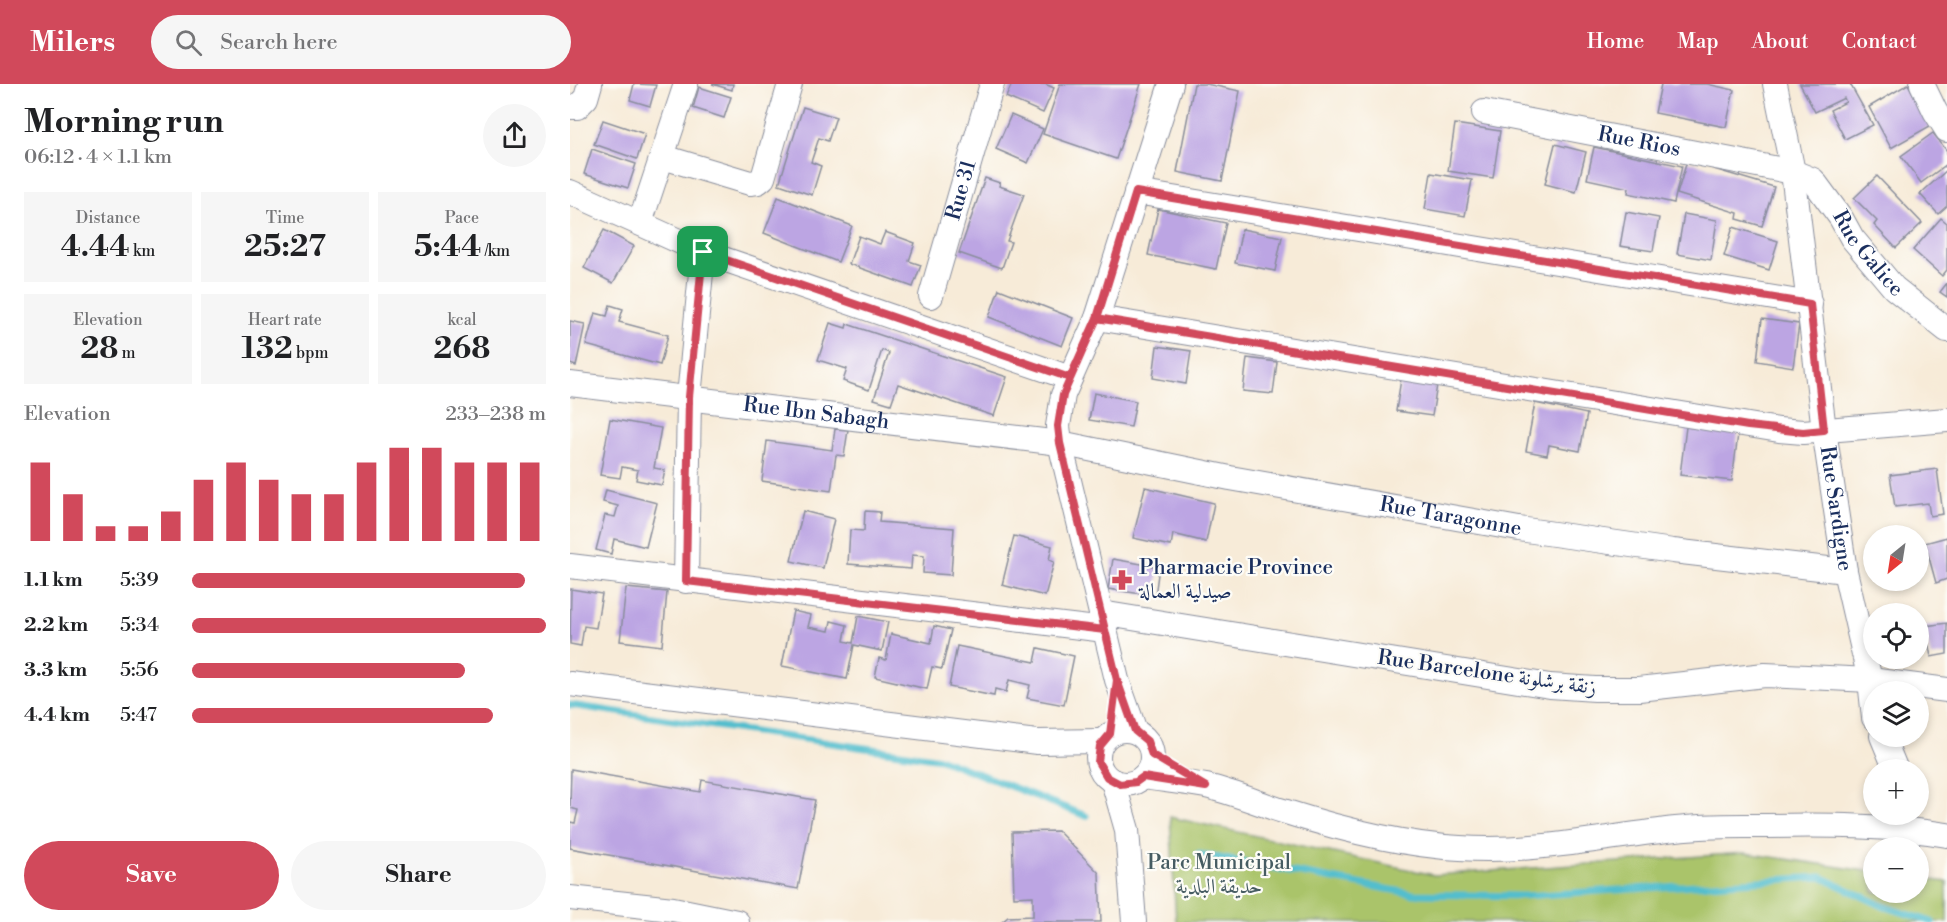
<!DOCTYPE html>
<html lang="en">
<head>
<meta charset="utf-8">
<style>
	:root { --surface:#fff; --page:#f6f6f6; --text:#202124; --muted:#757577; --accent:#d1495b }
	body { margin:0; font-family:"Libre Bodoni",Amiri,serif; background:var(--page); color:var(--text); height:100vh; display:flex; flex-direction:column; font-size:22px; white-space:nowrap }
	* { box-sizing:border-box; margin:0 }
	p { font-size:20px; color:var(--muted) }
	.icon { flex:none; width:33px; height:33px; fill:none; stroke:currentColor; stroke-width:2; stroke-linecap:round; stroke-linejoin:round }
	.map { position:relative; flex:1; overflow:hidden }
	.sheet { display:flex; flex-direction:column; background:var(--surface); width:570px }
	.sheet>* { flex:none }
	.needle { width:39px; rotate:210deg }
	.controls { position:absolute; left:1293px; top:441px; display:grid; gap:12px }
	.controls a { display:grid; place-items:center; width:66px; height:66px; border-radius:50%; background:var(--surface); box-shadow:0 3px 9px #0003; font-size:30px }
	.pin { position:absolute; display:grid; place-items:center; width:51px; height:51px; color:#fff; margin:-26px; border-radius:12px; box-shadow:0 3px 9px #0006 }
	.round { display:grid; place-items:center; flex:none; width:63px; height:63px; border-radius:32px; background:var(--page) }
	.headline { display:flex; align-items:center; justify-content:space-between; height:102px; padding:0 24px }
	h1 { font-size:33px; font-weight:800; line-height:45px }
	.figures { display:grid; grid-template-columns:repeat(3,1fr); gap:9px; height:102px; padding:6px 24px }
	.figures div { display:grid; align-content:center; border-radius:0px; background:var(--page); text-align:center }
	.figures b { font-size:30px; font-weight:800 }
	.figures small { font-size:16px; font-weight:400 }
	.figures p { font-size:16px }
	.chart { height:168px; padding:12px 24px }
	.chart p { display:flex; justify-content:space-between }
	.chart svg { width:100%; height:108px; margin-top:6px; stroke:var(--accent); stroke-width:6 }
	.cta { display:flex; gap:12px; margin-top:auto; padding:12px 24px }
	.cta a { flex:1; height:69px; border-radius:36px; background:var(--accent); color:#fff; font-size:24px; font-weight:800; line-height:69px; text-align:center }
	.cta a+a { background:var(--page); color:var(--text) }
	ul { padding:0 24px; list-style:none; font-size:20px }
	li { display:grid; grid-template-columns:96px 72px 1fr; align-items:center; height:45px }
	li i { height:15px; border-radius:8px; background:var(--accent) }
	header { display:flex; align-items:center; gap:36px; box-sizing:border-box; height:84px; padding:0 30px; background:var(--accent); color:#fff }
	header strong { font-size:28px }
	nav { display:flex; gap:33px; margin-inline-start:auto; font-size:21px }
	.search { width:420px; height:54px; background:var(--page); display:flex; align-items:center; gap:15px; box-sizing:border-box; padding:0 21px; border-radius:33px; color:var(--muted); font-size:22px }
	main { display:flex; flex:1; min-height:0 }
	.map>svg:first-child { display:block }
	.green { fill:#aac46b; stroke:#627a64; stroke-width:1.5 }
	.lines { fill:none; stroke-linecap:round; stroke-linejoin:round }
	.stream { stroke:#52becd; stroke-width:7 }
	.building { fill:#bca5e3 }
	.minor-casing { stroke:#898d9b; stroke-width:26 }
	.minor { stroke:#fff; stroke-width:24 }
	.route-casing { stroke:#fff; stroke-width:12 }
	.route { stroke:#d1495b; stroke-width:8 }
	.labels { text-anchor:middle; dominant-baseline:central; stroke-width:4.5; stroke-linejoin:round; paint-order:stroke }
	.street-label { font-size:21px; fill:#1b2f5e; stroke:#fdfcf7 }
	.poi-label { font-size:21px; fill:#1b2f5e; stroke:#fdfcf7; text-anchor:start }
	.park-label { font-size:21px; fill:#465c62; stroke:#fdfcf7 }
</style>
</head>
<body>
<header>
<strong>Milers</strong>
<div class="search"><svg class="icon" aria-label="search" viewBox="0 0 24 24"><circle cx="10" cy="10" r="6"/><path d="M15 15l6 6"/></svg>Search here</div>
<nav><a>Home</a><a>Map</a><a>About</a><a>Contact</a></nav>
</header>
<main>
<section class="sheet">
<div class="headline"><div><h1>Morning run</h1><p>06:12 · 4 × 1.1 km</p></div><a class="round"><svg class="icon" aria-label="share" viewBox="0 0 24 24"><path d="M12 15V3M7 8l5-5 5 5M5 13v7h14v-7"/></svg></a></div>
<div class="figures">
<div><p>Distance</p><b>4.44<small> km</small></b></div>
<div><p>Time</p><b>25:27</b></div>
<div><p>Pace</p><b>5:44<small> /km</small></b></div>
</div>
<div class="figures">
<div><p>Elevation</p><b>28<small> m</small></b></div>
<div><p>Heart rate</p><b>132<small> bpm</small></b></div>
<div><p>kcal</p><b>268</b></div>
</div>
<div class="chart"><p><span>Elevation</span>233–238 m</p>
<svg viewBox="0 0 160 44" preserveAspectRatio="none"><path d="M5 44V12M15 44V25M25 44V38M35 44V38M45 44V32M55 44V19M65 44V12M75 44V19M85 44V25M95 44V25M105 44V12M115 44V6M125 44V6M135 44V12M145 44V12M155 44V12"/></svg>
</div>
<ul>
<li><b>1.1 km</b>5:39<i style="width:94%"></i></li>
<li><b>2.2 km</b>5:34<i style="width:100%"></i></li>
<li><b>3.3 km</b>5:56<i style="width:77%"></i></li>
<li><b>4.4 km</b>5:47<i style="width:85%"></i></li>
</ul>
<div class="cta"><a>Save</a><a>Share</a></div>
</section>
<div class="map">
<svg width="1377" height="838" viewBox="0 0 1377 838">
	<rect width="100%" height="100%" fill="#fdfcf7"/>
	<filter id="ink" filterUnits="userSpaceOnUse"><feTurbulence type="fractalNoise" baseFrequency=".0167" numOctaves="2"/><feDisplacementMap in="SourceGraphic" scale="12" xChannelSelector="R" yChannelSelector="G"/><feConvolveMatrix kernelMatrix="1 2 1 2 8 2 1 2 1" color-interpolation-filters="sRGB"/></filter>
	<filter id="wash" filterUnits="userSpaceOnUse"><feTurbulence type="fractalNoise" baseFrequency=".008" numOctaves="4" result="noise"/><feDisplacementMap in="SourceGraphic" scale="24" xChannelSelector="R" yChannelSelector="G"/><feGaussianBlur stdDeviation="1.35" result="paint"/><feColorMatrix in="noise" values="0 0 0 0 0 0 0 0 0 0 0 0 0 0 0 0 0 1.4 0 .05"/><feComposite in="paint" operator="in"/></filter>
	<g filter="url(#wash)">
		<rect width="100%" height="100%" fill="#f7ebd8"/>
		<path class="green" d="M 600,733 L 864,791 L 1175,769 L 1303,788 L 1304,808 L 1348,808 L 1349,794 L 1377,798 L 1377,838 L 606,838 Z"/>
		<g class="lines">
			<g class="stream">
				<path d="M 0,621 L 371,675 L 516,732"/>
				<path d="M 628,770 L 844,810 L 953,812 L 1251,793 L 1313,822 L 1362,838"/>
			</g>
		</g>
		<g id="blocks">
			<g class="building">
				<path d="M 64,0 L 86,1 L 80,22 L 60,16 Z"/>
				<path d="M 142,0 L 163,0 L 162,6 Z"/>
				<path d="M 442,0 L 475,0 L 484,4 L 473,29 L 436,13 Z"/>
				<path d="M 490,0 L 571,0 L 546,75 L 473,50 Z"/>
				<path d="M 624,0 L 636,0 L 670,7 L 652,97 L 607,88 Z"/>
				<path d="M 1091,0 L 1137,0 L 1164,6 L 1156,43 L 1085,29 Z"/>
				<path d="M 1230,0 L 1280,0 L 1303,41 L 1275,55 L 1260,26 L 1276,18 L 1274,14 L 1245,28 Z"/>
				<path d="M 1338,0 L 1360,42 L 1321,64 L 1299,23 Z"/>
				<path d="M 129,3 L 161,13 L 154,34 L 123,24 Z"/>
				<path d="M 233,23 L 266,33 L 258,57 L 249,54 L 241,78 L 251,82 L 242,111 L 209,100 Z"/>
				<path d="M 441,31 L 473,45 L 458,79 L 426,65 Z"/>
				<path d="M 33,36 L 75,50 L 67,75 L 24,60 Z"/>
				<path d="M 885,40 L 930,47 L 923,94 L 878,87 Z"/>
				<path d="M 1363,49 L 1377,67 L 1377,80 L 1351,99 L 1331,72 Z"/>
				<path d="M 985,60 L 1016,68 L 1006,108 L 975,100 Z"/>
				<path d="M 1024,63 L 1112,82 L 1104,119 L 1058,109 L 1059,104 L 1017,95 Z"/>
				<path d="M 22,65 L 66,80 L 58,104 L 14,90 Z"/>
				<path d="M 1117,77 L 1204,103 L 1192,142 L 1167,135 L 1168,129 L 1107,110 Z"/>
				<path d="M 1377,86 L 1377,122 L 1368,130 L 1350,110 Z"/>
				<path d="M 861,89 L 902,96 L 895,132 L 855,125 Z"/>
				<path d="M 1307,92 L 1352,139 L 1326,164 L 1304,141 L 1307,137 L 1284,114 Z"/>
				<path d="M 415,94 L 430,99 L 429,102 L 454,110 L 437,157 L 441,158 L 432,184 L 389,169 Z"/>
				<path d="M 208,113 L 282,142 L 268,178 L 194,149 Z"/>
				<path d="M 588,125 L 656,139 L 646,185 L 578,171 Z"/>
				<path d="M 1056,128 L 1089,134 L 1083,167 L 1050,162 Z"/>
				<path d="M 1114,130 L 1147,136 L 1141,176 L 1107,170 Z"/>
				<path d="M 1371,134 L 1377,139 L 1377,186 L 1372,192 L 1343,166 Z"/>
				<path d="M 1163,143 L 1208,157 L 1199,186 L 1154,172 Z"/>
				<path d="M 672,145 L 712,153 L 705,187 L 665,179 Z"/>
				<path d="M 34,146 L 64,162 L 43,199 L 14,184 Z"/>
				<path d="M 315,148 L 345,159 L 339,177 L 351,181 L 343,203 L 279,180 L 289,152 L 310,160 Z"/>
				<path d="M 1377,199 L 1377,213 L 1370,208 Z"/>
				<path d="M 429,205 L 503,234 L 492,262 L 419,233 Z"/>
				<path d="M 40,221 L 53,225 L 49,238 L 98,251 L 90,281 L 16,261 L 25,229 L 37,232 Z"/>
				<path d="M 1192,235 L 1229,240 L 1223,283 L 1187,277 Z"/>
				<path d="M 0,237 L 15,240 L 6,282 L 0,280 Z"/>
				<path d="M 260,239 L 276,244 L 277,240 L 437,293 L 424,332 L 328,300 L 321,320 L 304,315 L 319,269 L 312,266 L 299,306 L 273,297 L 277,285 L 248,276 Z"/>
				<path d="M 587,262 L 621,267 L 616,300 L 583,294 Z"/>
				<path d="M 677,274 L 707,278 L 703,310 L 673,307 Z"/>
				<path d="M 831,295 L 867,301 L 862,332 L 826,327 Z"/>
				<path d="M 524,309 L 566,317 L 561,343 L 519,336 Z"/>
				<path d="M 965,319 L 1017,330 L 1010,367 L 979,361 L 977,371 L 956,367 Z"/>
				<path d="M 40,335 L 91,344 L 84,384 L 95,386 L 92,401 L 66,396 L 68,386 L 52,383 L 50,394 L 30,391 Z"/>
				<path d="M 1116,343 L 1168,350 L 1162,397 L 1110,391 Z"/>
				<path d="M 265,345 L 278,346 L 274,372 L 266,371 L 261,407 L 192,397 L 197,357 L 262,366 Z"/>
				<path d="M 1367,385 L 1373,430 L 1360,432 L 1358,419 L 1325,423 L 1320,391 Z"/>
				<path d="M 575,403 L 644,419 L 636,458 L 603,450 L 601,462 L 563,454 Z"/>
				<path d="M 36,406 L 87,419 L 76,463 L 44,455 L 41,470 L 26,466 L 35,431 L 45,433 L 48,422 L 33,418 Z"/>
				<path d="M 233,427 L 264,435 L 253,484 L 221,477 Z"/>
				<path d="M 295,427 L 310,428 L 309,438 L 384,444 L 381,491 L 353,489 L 354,472 L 342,471 L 341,485 L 278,480 L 280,446 L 294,447 Z"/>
				<path d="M 444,452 L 482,462 L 479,476 L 484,478 L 475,512 L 432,501 Z"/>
				<path d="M 1377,453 L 1377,495 L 1366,499 L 1355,459 Z"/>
				<path d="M 543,475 L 589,483 L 585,512 L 538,505 Z"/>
				<path d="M 56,504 L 97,508 L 92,562 L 50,557 Z"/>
				<path d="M 1,505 L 32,510 L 26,544 L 14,542 L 11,562 L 0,560 Z"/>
				<path d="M 223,527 L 241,531 L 238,543 L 259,547 L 261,537 L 277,541 L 274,557 L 283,559 L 288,532 L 318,538 L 312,567 L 284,561 L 277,595 L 212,582 Z"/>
				<path d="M 1377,539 L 1377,570 L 1361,573 L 1355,542 Z"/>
				<path d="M 364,542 L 381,546 L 372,585 L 362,583 L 357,605 L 305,593 L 309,574 L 316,576 L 321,550 L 361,559 Z"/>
				<path d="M 387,562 L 465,578 L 468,564 L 504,572 L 494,621 L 457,614 L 460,601 L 439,596 L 436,608 L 425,605 L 424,612 L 379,603 Z"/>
				<path d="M 1,685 L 130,708 L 132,696 L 245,716 L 228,805 L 0,764 L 0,738 L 5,739 L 8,726 L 0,724 Z"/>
				<path d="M 488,747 L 529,789 L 531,838 L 432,838 L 438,833 L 463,832 L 463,812 L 444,813 L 442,748 Z"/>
			</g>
		</g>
	</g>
	<g filter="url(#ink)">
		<use href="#blocks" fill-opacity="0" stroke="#898d9b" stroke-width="1.5"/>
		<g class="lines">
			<g class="minor-casing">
				<g id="minor">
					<path id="s1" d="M 1205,0 L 1223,88 L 1254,346 L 1275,487 L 1300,596 L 1304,634"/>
					<path d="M 1352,0 L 1365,27 L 1377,46"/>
					<path d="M 0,23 L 7,23 L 16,14 L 20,0"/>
					<path id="s2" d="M 914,28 L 1223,88 L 1243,96 L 1271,134 L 1282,154 L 1324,204 L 1377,246"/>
					<path d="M 93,73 L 180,99 L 188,98 L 193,94 L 220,0"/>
					<path d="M 0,108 L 133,168 L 500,294"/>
					<path d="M 566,108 L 1240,220"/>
					<path d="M 70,139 L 116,0"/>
					<path id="s3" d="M 361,212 L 422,0"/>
					<path d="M 527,234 L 1209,346 L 1233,348 L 1377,336"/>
					<path id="s4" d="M 0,300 L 490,359 L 660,394 L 949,445 L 1103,467 L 1275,487"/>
					<path d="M 0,482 L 535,546"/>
					<path d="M 116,497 L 119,313 L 133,168"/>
					<path d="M 531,529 L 980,602 L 1025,605 L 1069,605 L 1195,591 L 1300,596 L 1377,606"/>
					<path d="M 0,600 L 467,658 L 532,657"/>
					<circle cx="555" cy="673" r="27"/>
					<path d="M 565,647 L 547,596 L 490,359 L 488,342 L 493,311 L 527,234 L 601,0"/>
					<path d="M 1312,652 L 1326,686"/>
					<path d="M 573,693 C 594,696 615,698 636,702 C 662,708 688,719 713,727 C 770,745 831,761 890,764 C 963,769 1034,753 1106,745 C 1136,741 1167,742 1197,742 C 1257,741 1317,741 1377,751"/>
					<path d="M 543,697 L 557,746 L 564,838"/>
					<path d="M 0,814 L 103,825 L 167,838"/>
				</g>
			</g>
			<use href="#minor" class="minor"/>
		</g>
	</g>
	<g class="lines" filter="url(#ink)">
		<g class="route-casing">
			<path id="route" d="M 133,168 L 119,313 L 116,497 L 535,546 L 547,596 L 565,647 L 577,657 L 582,671 L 636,703 L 573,693 L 566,698 L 550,700 L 537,693 L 528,678 L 530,662 L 540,650 L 547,596 L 490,359 L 488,342 L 493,311 L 527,234 L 566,108 L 1240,220 L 1254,346 L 1233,348 L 1178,342 L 527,234 L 500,294 L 133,168"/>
		</g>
		<use href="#route" class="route"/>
	</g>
	<defs>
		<g id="pharmacy-bare" transform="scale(1.62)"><path d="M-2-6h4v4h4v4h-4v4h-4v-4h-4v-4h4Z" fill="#d1495b" stroke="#fdfcf7" stroke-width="2.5" paint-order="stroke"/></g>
	</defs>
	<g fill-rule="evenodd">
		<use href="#pharmacy-bare" x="552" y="496"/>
	</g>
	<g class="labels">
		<g class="street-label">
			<text stroke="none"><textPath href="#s2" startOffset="158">Rue Rios</textPath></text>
			<text stroke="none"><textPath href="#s3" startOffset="110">Rue 31</textPath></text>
			<text stroke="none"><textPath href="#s2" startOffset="428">Rue Galice</textPath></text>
			<text stroke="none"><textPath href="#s4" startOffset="248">Rue Ibn Sabagh</textPath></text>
			<text stroke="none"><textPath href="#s1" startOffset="429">Rue Sardigne</textPath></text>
			<text stroke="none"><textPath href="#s4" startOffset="891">Rue Taragonne</textPath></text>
			<text transform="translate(917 589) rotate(8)">Rue Barcelone زنقة برشلونة</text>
		</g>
		<g class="poi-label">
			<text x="569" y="484">Pharmacie Province<tspan x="569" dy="24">صيدلية العمالة</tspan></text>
		</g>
		<g class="park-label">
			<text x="649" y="779">Parc Municipal<tspan x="649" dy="24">حديقة البلدية</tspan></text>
		</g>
	</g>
</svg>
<div class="controls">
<a><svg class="needle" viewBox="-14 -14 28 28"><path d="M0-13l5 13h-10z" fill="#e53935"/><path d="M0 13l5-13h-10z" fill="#757577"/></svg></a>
<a><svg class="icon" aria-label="locate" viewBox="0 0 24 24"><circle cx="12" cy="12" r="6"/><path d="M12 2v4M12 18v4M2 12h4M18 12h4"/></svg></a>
<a><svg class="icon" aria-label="layers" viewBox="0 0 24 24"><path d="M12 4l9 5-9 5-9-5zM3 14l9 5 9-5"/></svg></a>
<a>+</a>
<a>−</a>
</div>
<div class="pin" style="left:133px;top:168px;background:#1e9e55"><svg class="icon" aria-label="arrive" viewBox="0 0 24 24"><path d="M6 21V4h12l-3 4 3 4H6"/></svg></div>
</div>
</main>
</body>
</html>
